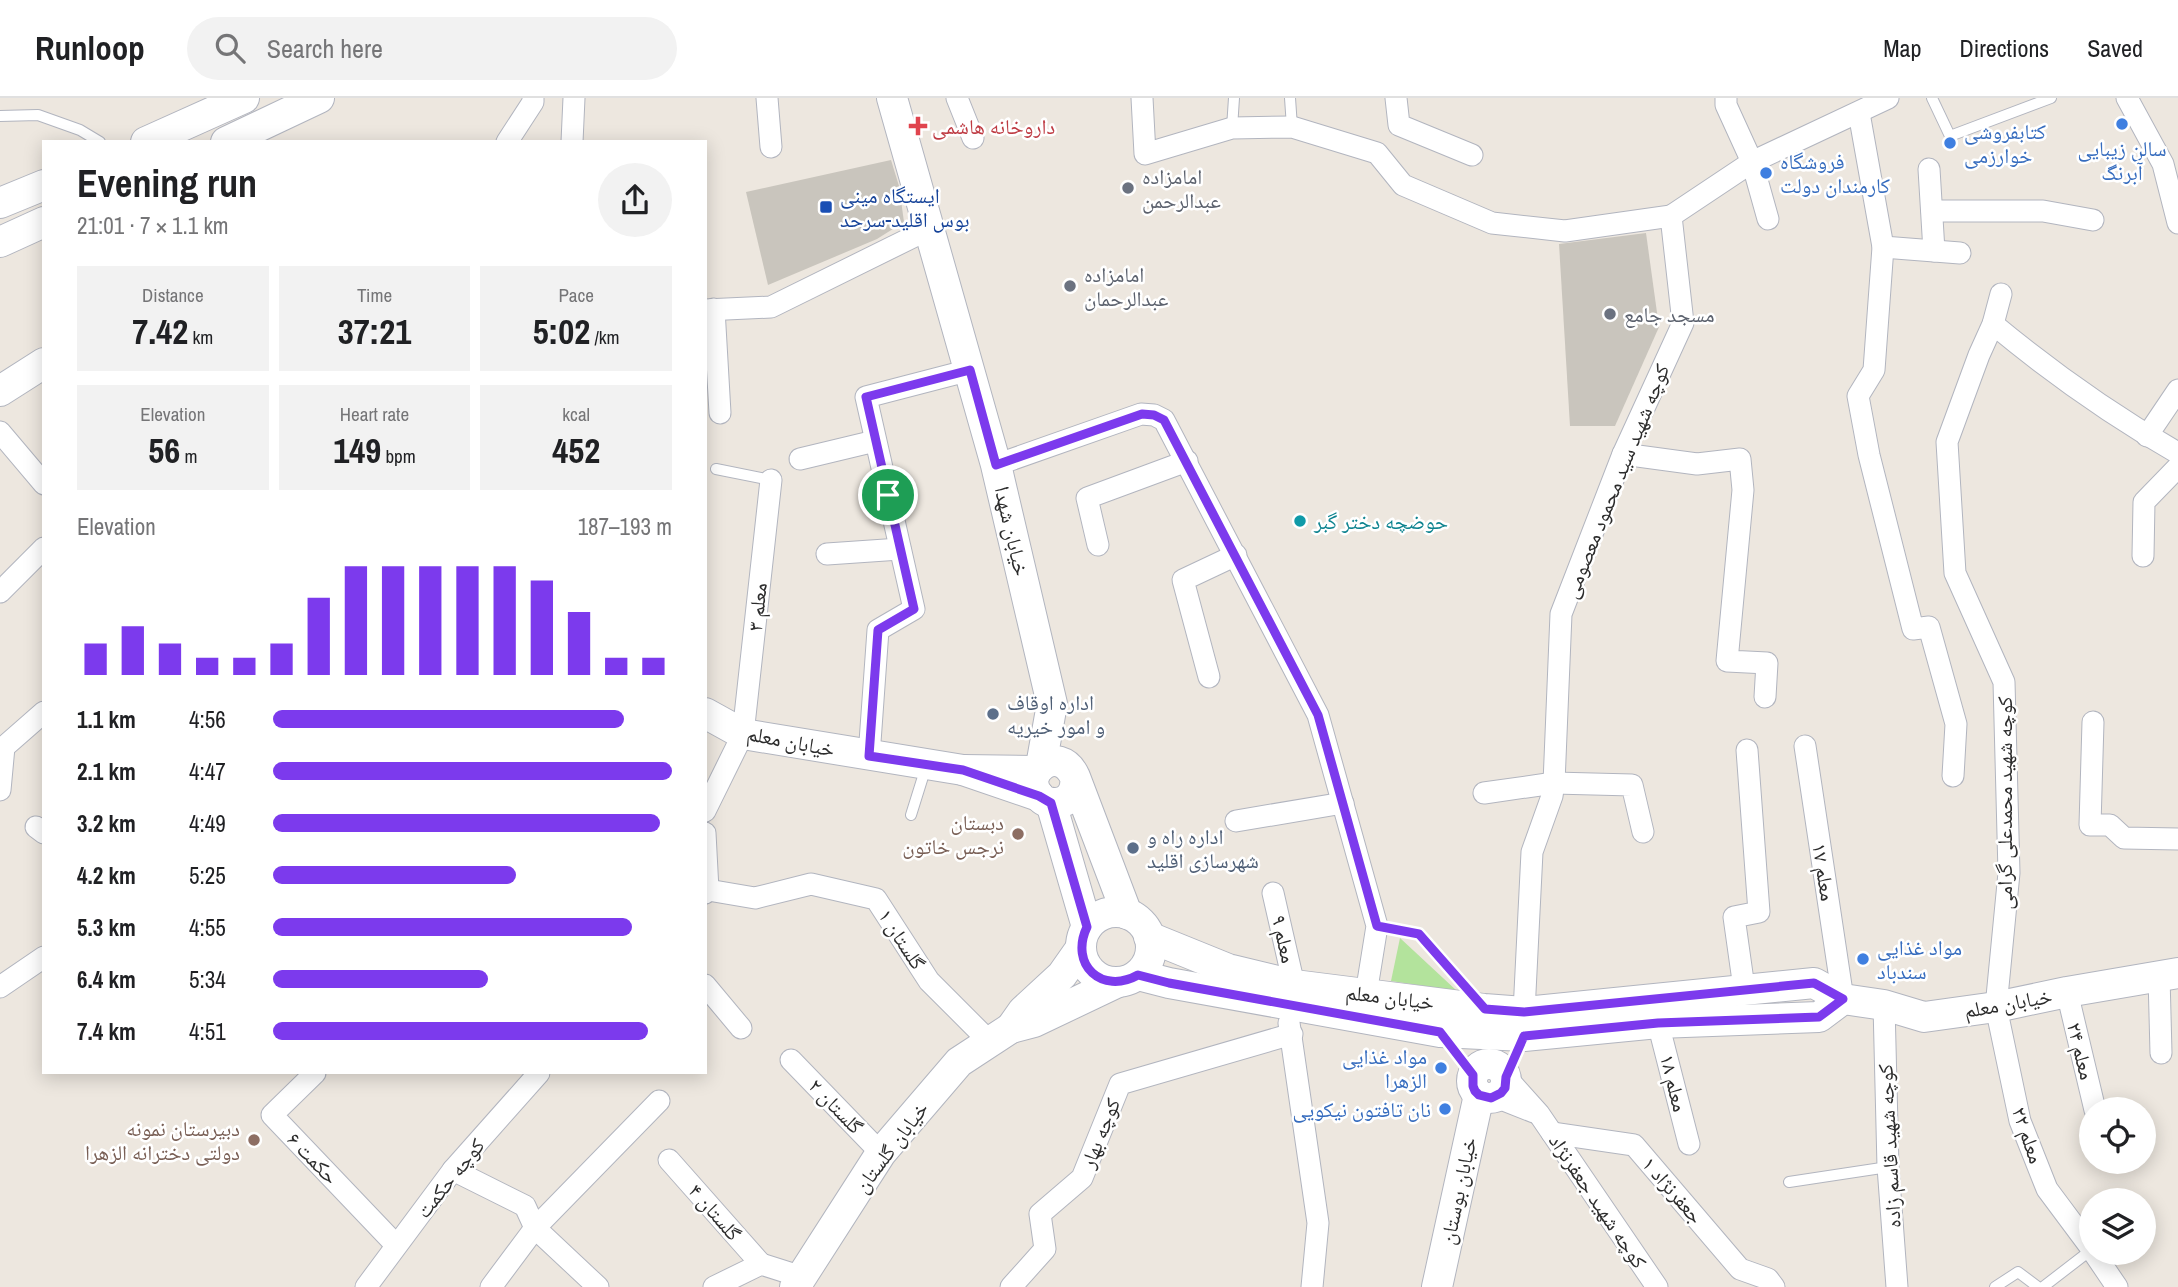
<!DOCTYPE html>
<html lang="en">
<head>
<meta charset="utf-8">
<style>
	:root { --surface:#fff; --page:#f2f2f2; --text:#202124; --muted:#757577; --line:#e0e0e0; --accent:#7c3aed }
	body { margin:0; font-family:"Archivo Narrow","Noto Naskh Arabic",sans-serif; background:var(--page); color:var(--text); height:100vh; display:flex; flex-direction:column; font-size:26px; white-space:nowrap }
	* { box-sizing:border-box; margin:0 }
	p { font-size:23px; color:var(--muted) }
	.icon { flex:none; width:38px; height:38px; fill:none; stroke:currentColor; stroke-width:2; stroke-linecap:round; stroke-linejoin:round }
	.map { position:relative; flex:1; overflow:hidden }
	.drawer { position:absolute; left:42px; top:42px; width:665px; height:934px; display:flex; flex-direction:column; background:var(--surface); border-radius:0px; box-shadow:0 4px 18px #0003 }
	.drawer>* { flex:none }
	.fabs { position:absolute; left:2079px; top:999px; display:grid; gap:14px }
	.fabs a { display:grid; place-items:center; width:77px; height:77px; border-radius:50%; background:var(--surface); box-shadow:0 4px 18px #0003; font-size:35px }
	.pin { position:absolute; display:grid; place-items:center; width:60px; height:60px; color:#fff; margin:-30px; border:4px solid #fff; border-radius:50%; box-shadow:0 2px 7px #0007 }
	.round { display:grid; place-items:center; flex:none; width:74px; height:74px; border-radius:37px; background:var(--page) }
	.head { display:flex; align-items:center; justify-content:space-between; height:119px; padding:0 35px }
	h1 { font-size:38px; font-weight:700; line-height:52px }
	.stats { display:grid; grid-template-columns:repeat(3,1fr); gap:10px; height:119px; padding:7px 35px }
	.stats div { display:grid; align-content:center; border-radius:0px; background:var(--page); text-align:center }
	.stats b { font-size:35px; font-weight:700 }
	.stats small { font-size:19px; font-weight:400 }
	.stats p { font-size:19px }
	.chart { height:196px; padding:14px 35px }
	.chart p { display:flex; justify-content:space-between }
	.chart svg { width:100%; height:126px; margin-top:7px; stroke:var(--accent); stroke-width:6 }
	ul { padding:0 35px; list-style:none; font-size:23px }
	li { display:grid; grid-template-columns:112px 84px 1fr; align-items:center; height:52px }
	li i { height:18px; border-radius:9px; background:var(--accent) }
	header { display:flex; align-items:center; gap:42px; box-sizing:border-box; height:98px; padding:0 35px; background:var(--surface); border-bottom:2px solid var(--line) }
	header strong { font-size:33px }
	nav { display:flex; gap:38px; margin-inline-start:auto; font-size:24px }
	.search { width:490px; height:63px; background:var(--page); display:flex; align-items:center; gap:18px; box-sizing:border-box; padding:0 24px; border-radius:38px; color:var(--muted); font-size:26px }
	.map>svg:first-child { display:block }
	.park { fill:#b3e39c }
	.building { fill:#c9c5bd }
	.lines { fill:none; stroke-linecap:round; stroke-linejoin:round }
	.lane-casing { stroke:#b2b5bf; stroke-width:12 }
	.street-casing { stroke:#b2b5bf; stroke-width:23 }
	.secondary-casing { stroke:#b2b5bf; stroke-width:32 }
	.lane { stroke:#fff; stroke-width:10 }
	.street { stroke:#fff; stroke-width:21 }
	.secondary { stroke:#fff; stroke-width:30 }
	.route-casing { stroke:#fff; stroke-width:14 }
	.route { stroke:#7c3aed; stroke-width:9 }
	.shop-dot { fill:#3f7fe0; stroke:#fff; stroke-width:2.5 }
	.health-dot { fill:#e0444e; stroke:#fff; stroke-width:2.5 }
	.worship-dot { fill:#6b7280; stroke:#fff; stroke-width:2.5 }
	.transit-dot { fill:#1a4fb4; stroke:#fff; stroke-width:2.5 }
	.culture-dot { fill:#0f9aa8; stroke:#fff; stroke-width:2.5 }
	.service-dot { fill:#5c6f8a; stroke:#fff; stroke-width:2.5 }
	.education-dot { fill:#8d6e63; stroke:#fff; stroke-width:2.5 }
	.labels { text-anchor:middle; dominant-baseline:central; stroke-width:5; stroke-linejoin:round; paint-order:stroke }
	.health-label { font-size:21px; fill:#be3a42; stroke:#fff; text-anchor:start }
	.shop-label { font-size:21px; fill:#366cbe; stroke:#fff; text-anchor:start }
	.worship-label { font-size:21px; fill:#5b616d; stroke:#fff; text-anchor:start }
	.transit-label { font-size:21px; fill:#164399; stroke:#fff; text-anchor:start }
	.street-label { font-size:21px; fill:#2c2c2c; stroke:#fff }
	.culture-label { font-size:21px; fill:#0d838f; stroke:#fff; text-anchor:start }
	.service-label { font-size:21px; fill:#4e5e75; stroke:#fff; text-anchor:start }
	.education-label { font-size:21px; fill:#785e54; stroke:#fff; text-anchor:end }
</style>
</head>
<body>
<header>
<strong>Runloop</strong>
<div class="search"><svg class="icon" aria-label="search" viewBox="0 0 24 24"><circle cx="10" cy="10" r="6"/><path d="M15 15l6 6"/></svg>Search here</div>
<nav><a>Map</a><a>Directions</a><a>Saved</a></nav>
</header>
<div class="map">
<svg width="2178" height="1189" viewBox="0 0 2178 1189">
	<rect width="100%" height="100%" fill="#ede7df"/>
	<path class="park" d="M 1400,840 L 1457,893 L 1391,883 Z"/>
	<g class="building">
		<path d="M 891,62 L 899,88 L 904,124 L 877,141 L 768,187 L 746,94 Z"/>
		<path d="M 1646,135 L 1659,229 L 1615,328 L 1570,328 L 1559,146 Z"/>
	</g>
	<g class="lines">
		<g class="lane-casing">
			<g id="lane">
				<path d="M 1290,0 L 1292,29"/>
				<path d="M 1932,0 L 1950,38 L 2051,0"/>
				<path d="M 0,18 L 38,17 L 80,32 L 100,44"/>
				<path d="M 1232,30 L 1234,0"/>
				<path d="M 716,371 L 771,382"/>
				<path d="M 911,717 L 926,669"/>
				<path d="M 1377,828 L 1419,836 L 1478,904"/>
				<path d="M 1789,1084 L 1888,1069"/>
				<path d="M 1995,1189 L 2018,1174 L 2038,1189"/>
				<path d="M 2043,1189 L 2091,1152"/>
			</g>
		</g>
		<g class="street-casing">
			<g id="street">
				<path d="M 767,0 L 771,49"/>
				<path d="M 957,0 L 973,40"/>
				<path d="M 1142,0 L 1145,56 L 1232,30 L 1292,29 L 1377,55 L 1403,87 L 1492,125 L 1565,133 L 1671,118"/>
				<path d="M 1396,0 L 1399,27 L 1472,57"/>
				<path d="M 1726,0 L 1726,7 L 1752,64 L 1768,121"/>
				<path d="M 2127,0 L 2163,66 L 2178,125"/>
				<path d="M 1859,15 L 1883,149 L 1874,272 L 1858,298 L 1869,357 L 1913,531 L 1929,529 L 1956,626 L 1953,678"/>
				<path d="M 507,44 L 533,4 L 533,0"/>
				<path d="M 572,44 L 574,0"/>
				<path d="M 1929,71 L 1934,153"/>
				<path d="M 1932,113 L 2043,113 L 2093,122"/>
				<path d="M 1883,149 L 1960,155"/>
				<path d="M 2001,196 L 1993,226 L 1979,257 L 1947,344 L 1955,475 L 2004,584 L 2009,775 L 1996,909 L 2020,1023 L 2047,1091 L 2091,1150"/>
				<path d="M 714,211 L 720,315"/>
				<path d="M 705,212 L 771,209 L 931,130"/>
				<path d="M 1993,226 C 2051,274 2113,318 2178,355"/>
				<path d="M 0,334 L 44,386"/>
				<path d="M 2147,338 L 2178,292"/>
				<path d="M 1623,356 L 1697,366 L 1740,361 L 1743,392 L 1727,563 L 1767,565 L 1765,599"/>
				<path d="M 800,361 L 875,343"/>
				<path d="M 996,367 L 1141,316 L 1154,317 L 1164,322 L 1318,617 L 1377,828 L 1366,896"/>
				<path d="M 1098,447 L 1087,400 L 1187,363"/>
				<path d="M 827,456 L 900,451"/>
				<path d="M 2143,458 L 2144,404 L 2178,369"/>
				<path d="M 0,494 L 44,450"/>
				<path d="M 1209,579 L 1183,482 L 1236,457"/>
				<path d="M 2093,624 L 2090,727 L 2110,727 L 2124,740 L 2178,741"/>
				<path d="M 1805,648 L 1843,901"/>
				<path d="M 869,658 L 878,532 L 914,511 L 866,299 L 970,272"/>
				<path d="M 0,692 L 4,649 L 44,614"/>
				<path d="M 1484,695 L 1554,685 L 1632,687 L 1643,734"/>
				<path d="M 705,713 L 743,636 L 771,382"/>
				<path d="M 1236,723 L 1343,705"/>
				<path d="M 36,729 L 44,735"/>
				<path d="M 705,735 L 708,792 L 705,795"/>
				<path d="M 708,792 L 755,800 L 811,786 L 876,801 L 929,883 L 989,943"/>
				<path d="M 1273,795 L 1294,887"/>
				<path d="M 2159,878 L 2161,955"/>
				<path d="M 705,887 L 741,930"/>
				<path d="M 0,889 L 44,859"/>
				<path d="M 1744,890 L 1734,819 L 1759,814 L 1747,652"/>
				<path d="M 2067,894 L 2095,1012"/>
				<path d="M 1884,907 L 1888,1069 L 1897,1189"/>
				<path d="M 1524,914 L 1532,754 L 1552,698 L 1554,685 L 1561,516 L 1623,356 L 1683,225 L 1671,118 L 1752,64 L 1888,0"/>
				<path d="M 1289,925 L 1318,1125 L 1312,1189"/>
				<path d="M 1658,925 L 1689,1046"/>
				<path d="M 791,962 L 881,1055"/>
				<path d="M 315,975 L 272,1017 L 396,1147"/>
				<path d="M 1506,979 L 1539,1016 L 1657,1189"/>
				<path d="M 1496,999 L 1534,1014"/>
				<path d="M 1552,1035 L 1634,1047 L 1740,1171 L 1768,1181 L 1774,1189"/>
				<path d="M 669,1062 L 761,1166"/>
				<path d="M 453,1072 L 525,1108 L 535,1130 L 598,1189"/>
				<path d="M 2094,1155 L 2117,1189"/>
				<path d="M 366,1189 L 453,1072 L 539,975"/>
				<path d="M 491,1189 L 535,1130 L 659,1003"/>
				<path d="M 714,1189 L 761,1166 L 802,1179"/>
				<path d="M 1011,1189 L 1045,1151 L 1040,1116 L 1082,1080 L 1120,986 L 1292,936"/>
			</g>
		</g>
		<g class="secondary-casing">
			<g id="secondary">
				<path d="M 892,0 L 996,367 L 1052,606 L 1041,668"/>
				<path d="M 146,44 L 244,0"/>
				<path d="M 226,44 L 319,0"/>
				<path d="M 0,105 L 44,87"/>
				<path d="M 0,144 L 44,124"/>
				<path d="M 0,293 L 44,265"/>
				<path d="M 705,615 L 743,636 L 963,672"/>
				<path d="M 1036,673 L 963,672 L 1039,698"/>
				<path d="M 1075,679 C 1077,692 1070,705 1055,705 C 1049,705 1043,703 1040,699 C 1017,676 1059,643 1075,679 L 1127,816"/>
				<path d="M 1051,705 L 1087,829"/>
				<circle cx="1116" cy="849" r="35"/>
				<path d="M 1149,839 L 1228,871 L 1294,887 L 1484,911 L 1524,914 L 1814,885 L 1843,901 L 1884,907 L 1924,919 L 1996,909 L 2067,894 L 2178,875"/>
				<path d="M 1081,850 L 1062,877 L 1023,913 L 1011,930 L 1034,924 L 1118,884"/>
				<path d="M 1138,877 L 1169,885 L 1440,934 L 1524,938 L 1658,925 L 1819,919 L 1843,901"/>
				<circle cx="1489" cy="983" r="17"/>
				<path d="M 795,1189 L 881,1055 L 959,964 L 1011,930"/>
				<path d="M 1437,1189 L 1479,997"/>
			</g>
		</g>
		<use href="#lane" class="lane"/>
		<use href="#street" class="street"/>
		<use href="#secondary" class="secondary"/>
	</g>
	<g class="lines">
		<g class="route-casing">
			<path id="route" d="M 970,272 L 996,367 L 1142,316 L 1154,317 L 1164,322 L 1318,617 L 1377,828 L 1419,836 L 1485,911 L 1524,914 L 1814,885 L 1843,901 L 1819,919 L 1658,925 L 1524,938 L 1506,979 L 1505,990 L 1501,995 L 1491,1000 L 1479,997 L 1475,993 L 1473,988 L 1473,977 L 1440,934 L 1169,885 L 1138,877 C 1102,897 1069,867 1087,829 L 1051,705 L 1039,698 L 963,672 L 869,658 L 878,532 L 914,511 L 866,299 Z"/>
		</g>
		<use href="#route" class="route"/>
	</g>
	<g class="shop-dot">
		<circle cx="2122" cy="26" r="7"/>
		<circle cx="1950" cy="45" r="7"/>
		<circle cx="1766" cy="75" r="7"/>
		<circle cx="1863" cy="861" r="7"/>
		<circle cx="1441" cy="970" r="7"/>
		<circle cx="1445" cy="1011" r="7"/>
	</g>
	<path class="health-dot" d="M914.5 17.5h7v7h7v7h-7v7h-7v-7h-7v-7h7z"/>
	<g class="worship-dot">
		<circle cx="1128" cy="90" r="7"/>
		<circle cx="1070" cy="188" r="7"/>
		<circle cx="1610" cy="216" r="7"/>
	</g>
	<rect class="transit-dot" x="819" y="102" width="14" height="14" rx="3.5"/>
	<circle class="culture-dot" cx="1300" cy="423" r="7"/>
	<g class="service-dot">
		<circle cx="993" cy="616" r="7"/>
		<circle cx="1133" cy="750" r="7"/>
	</g>
	<g class="education-dot">
		<circle cx="1018" cy="736" r="7"/>
		<circle cx="254" cy="1042" r="7"/>
	</g>
	<g class="labels">
		<g class="health-label">
			<text x="932" y="28">داروخانه هاشمی</text>
		</g>
		<g class="shop-label">
			<text x="1964" y="33">کتابفروشی<tspan x="1964" dy="24">خوارزمی</tspan></text>
			<text x="2122" y="50" text-anchor="middle">سالن زیبایی<tspan x="2122" dy="24">آبرنگ</tspan></text>
			<text x="1780" y="63">فروشگاه<tspan x="1780" dy="24">کارمندان دولت</tspan></text>
			<text x="1877" y="849">مواد غذایی<tspan x="1877" dy="24">سندباد</tspan></text>
			<text x="1427" y="958" text-anchor="end">مواد غذایی<tspan x="1427" dy="24">الزهرا</tspan></text>
			<text x="1431" y="1011" text-anchor="end">نان تافتون نیکویی</text>
		</g>
		<g class="worship-label">
			<text x="1142" y="78">امامزاده<tspan x="1142" dy="24">عبدالرحمن</tspan></text>
			<text x="1084" y="176">امامزاده<tspan x="1084" dy="24">عبدالرحمان</tspan></text>
			<text x="1624" y="216">مسجد جامع</text>
		</g>
		<g class="transit-label">
			<text x="840" y="97">ایستگاه مینی<tspan x="840" dy="24">بوس اقلید-سرحد</tspan></text>
		</g>
		<g class="street-label">
			<text transform="translate(1616 383) rotate(-68)">کوچه شهید سید محمود معصومی</text>
			<text transform="translate(1012 433) rotate(77)">خیابان شهدا</text>
			<text transform="translate(757 509) rotate(-84)">معلم ۳</text>
			<text transform="translate(791 643) rotate(11)">خیابان معلم</text>
			<text transform="translate(2004 705) rotate(-90)">کوچه شهید محمدعلی گرامی</text>
			<text transform="translate(1824 774) rotate(81)">معلم ۱۷</text>
			<text transform="translate(902 841) rotate(57)">گلستان ۱</text>
			<text transform="translate(1284 841) rotate(77)">معلم ۹</text>
			<text transform="translate(1390 899) rotate(7)">خیابان معلم</text>
			<text transform="translate(2008 905) rotate(-10)">خیابان معلم</text>
			<text transform="translate(2081 953) rotate(76)">معلم ۲۴</text>
			<text transform="translate(1674 985) rotate(76)">معلم ۱۸</text>
			<text transform="translate(836 1008) rotate(46)">گلستان ۲</text>
			<text transform="translate(1100 1035) rotate(-68)">کوچه بهار</text>
			<text transform="translate(2028 1037) rotate(71)">معلم ۲۲</text>
			<text transform="translate(1889 1048) rotate(-93)">کوچه شهید قاسم زاده</text>
			<text transform="translate(891 1049) rotate(-53)">خیابان گلستان</text>
			<text transform="translate(313 1060) rotate(46)">حکمت ۶</text>
			<text transform="translate(450 1080) rotate(-51)">کوچه حکمت</text>
			<text transform="translate(1673 1092) rotate(49)">جعفرنژاد ۱</text>
			<text transform="translate(1458 1093) rotate(-78)">خیابان بوستان</text>
			<text transform="translate(1598 1103) rotate(56)">کوچه شهید جعفرنژاد</text>
			<text transform="translate(715 1114) rotate(49)">گلستان ۴</text>
		</g>
		<g class="culture-label">
			<text x="1314" y="423">حوضچه دختر گبر</text>
		</g>
		<g class="service-label">
			<text x="1007" y="604">اداره اوقاف<tspan x="1007" dy="24">و امور خیریه</tspan></text>
			<text x="1147" y="738">اداره راه و<tspan x="1147" dy="24">شهرسازی اقلید</tspan></text>
		</g>
		<g class="education-label">
			<text x="1004" y="724">دبستان<tspan x="1004" dy="24">نرجس خاتون</tspan></text>
			<text x="240" y="1030">دبیرستان نمونه<tspan x="240" dy="24">دولتی دخترانه الزهرا</tspan></text>
		</g>
	</g>
</svg>
<div class="fabs">
<a><svg class="icon" aria-label="locate" viewBox="0 0 24 24"><circle cx="12" cy="12" r="6"/><path d="M12 2v4M12 18v4M2 12h4M18 12h4"/></svg></a>
<a><svg class="icon" aria-label="layers" viewBox="0 0 24 24"><path d="M12 4l9 5-9 5-9-5zM3 14l9 5 9-5"/></svg></a>
</div>
<div class="pin" style="left:888px;top:397px;background:#1e9e55"><svg class="icon" aria-label="arrive" viewBox="0 0 24 24"><path d="M6 21V4h12l-3 4 3 4H6"/></svg></div>
<section class="drawer">
<div class="head"><div><h1>Evening run</h1><p>21:01 · 7 × 1.1 km</p></div><a class="round"><svg class="icon" aria-label="share" viewBox="0 0 24 24"><path d="M12 15V3M7 8l5-5 5 5M5 13v7h14v-7"/></svg></a></div>
<div class="stats">
<div><p>Distance</p><b>7.42<small> km</small></b></div>
<div><p>Time</p><b>37:21</b></div>
<div><p>Pace</p><b>5:02<small> /km</small></b></div>
</div>
<div class="stats">
<div><p>Elevation</p><b>56<small> m</small></b></div>
<div><p>Heart rate</p><b>149<small> bpm</small></b></div>
<div><p>kcal</p><b>452</b></div>
</div>
<div class="chart"><p><span>Elevation</span>187–193 m</p>
<svg viewBox="0 0 160 44" preserveAspectRatio="none"><path d="M5 44V33M15 44V27M25 44V33M35 44V38M45 44V38M55 44V33M65 44V17M75 44V6M85 44V6M95 44V6M105 44V6M115 44V6M125 44V11M135 44V22M145 44V38M155 44V38"/></svg>
</div>
<ul>
<li><b>1.1 km</b>4:56<i style="width:88%"></i></li>
<li><b>2.1 km</b>4:47<i style="width:100%"></i></li>
<li><b>3.2 km</b>4:49<i style="width:97%"></i></li>
<li><b>4.2 km</b>5:25<i style="width:61%"></i></li>
<li><b>5.3 km</b>4:55<i style="width:90%"></i></li>
<li><b>6.4 km</b>5:34<i style="width:54%"></i></li>
<li><b>7.4 km</b>4:51<i style="width:94%"></i></li>
</ul>
</section>
</div>
</body>
</html>
